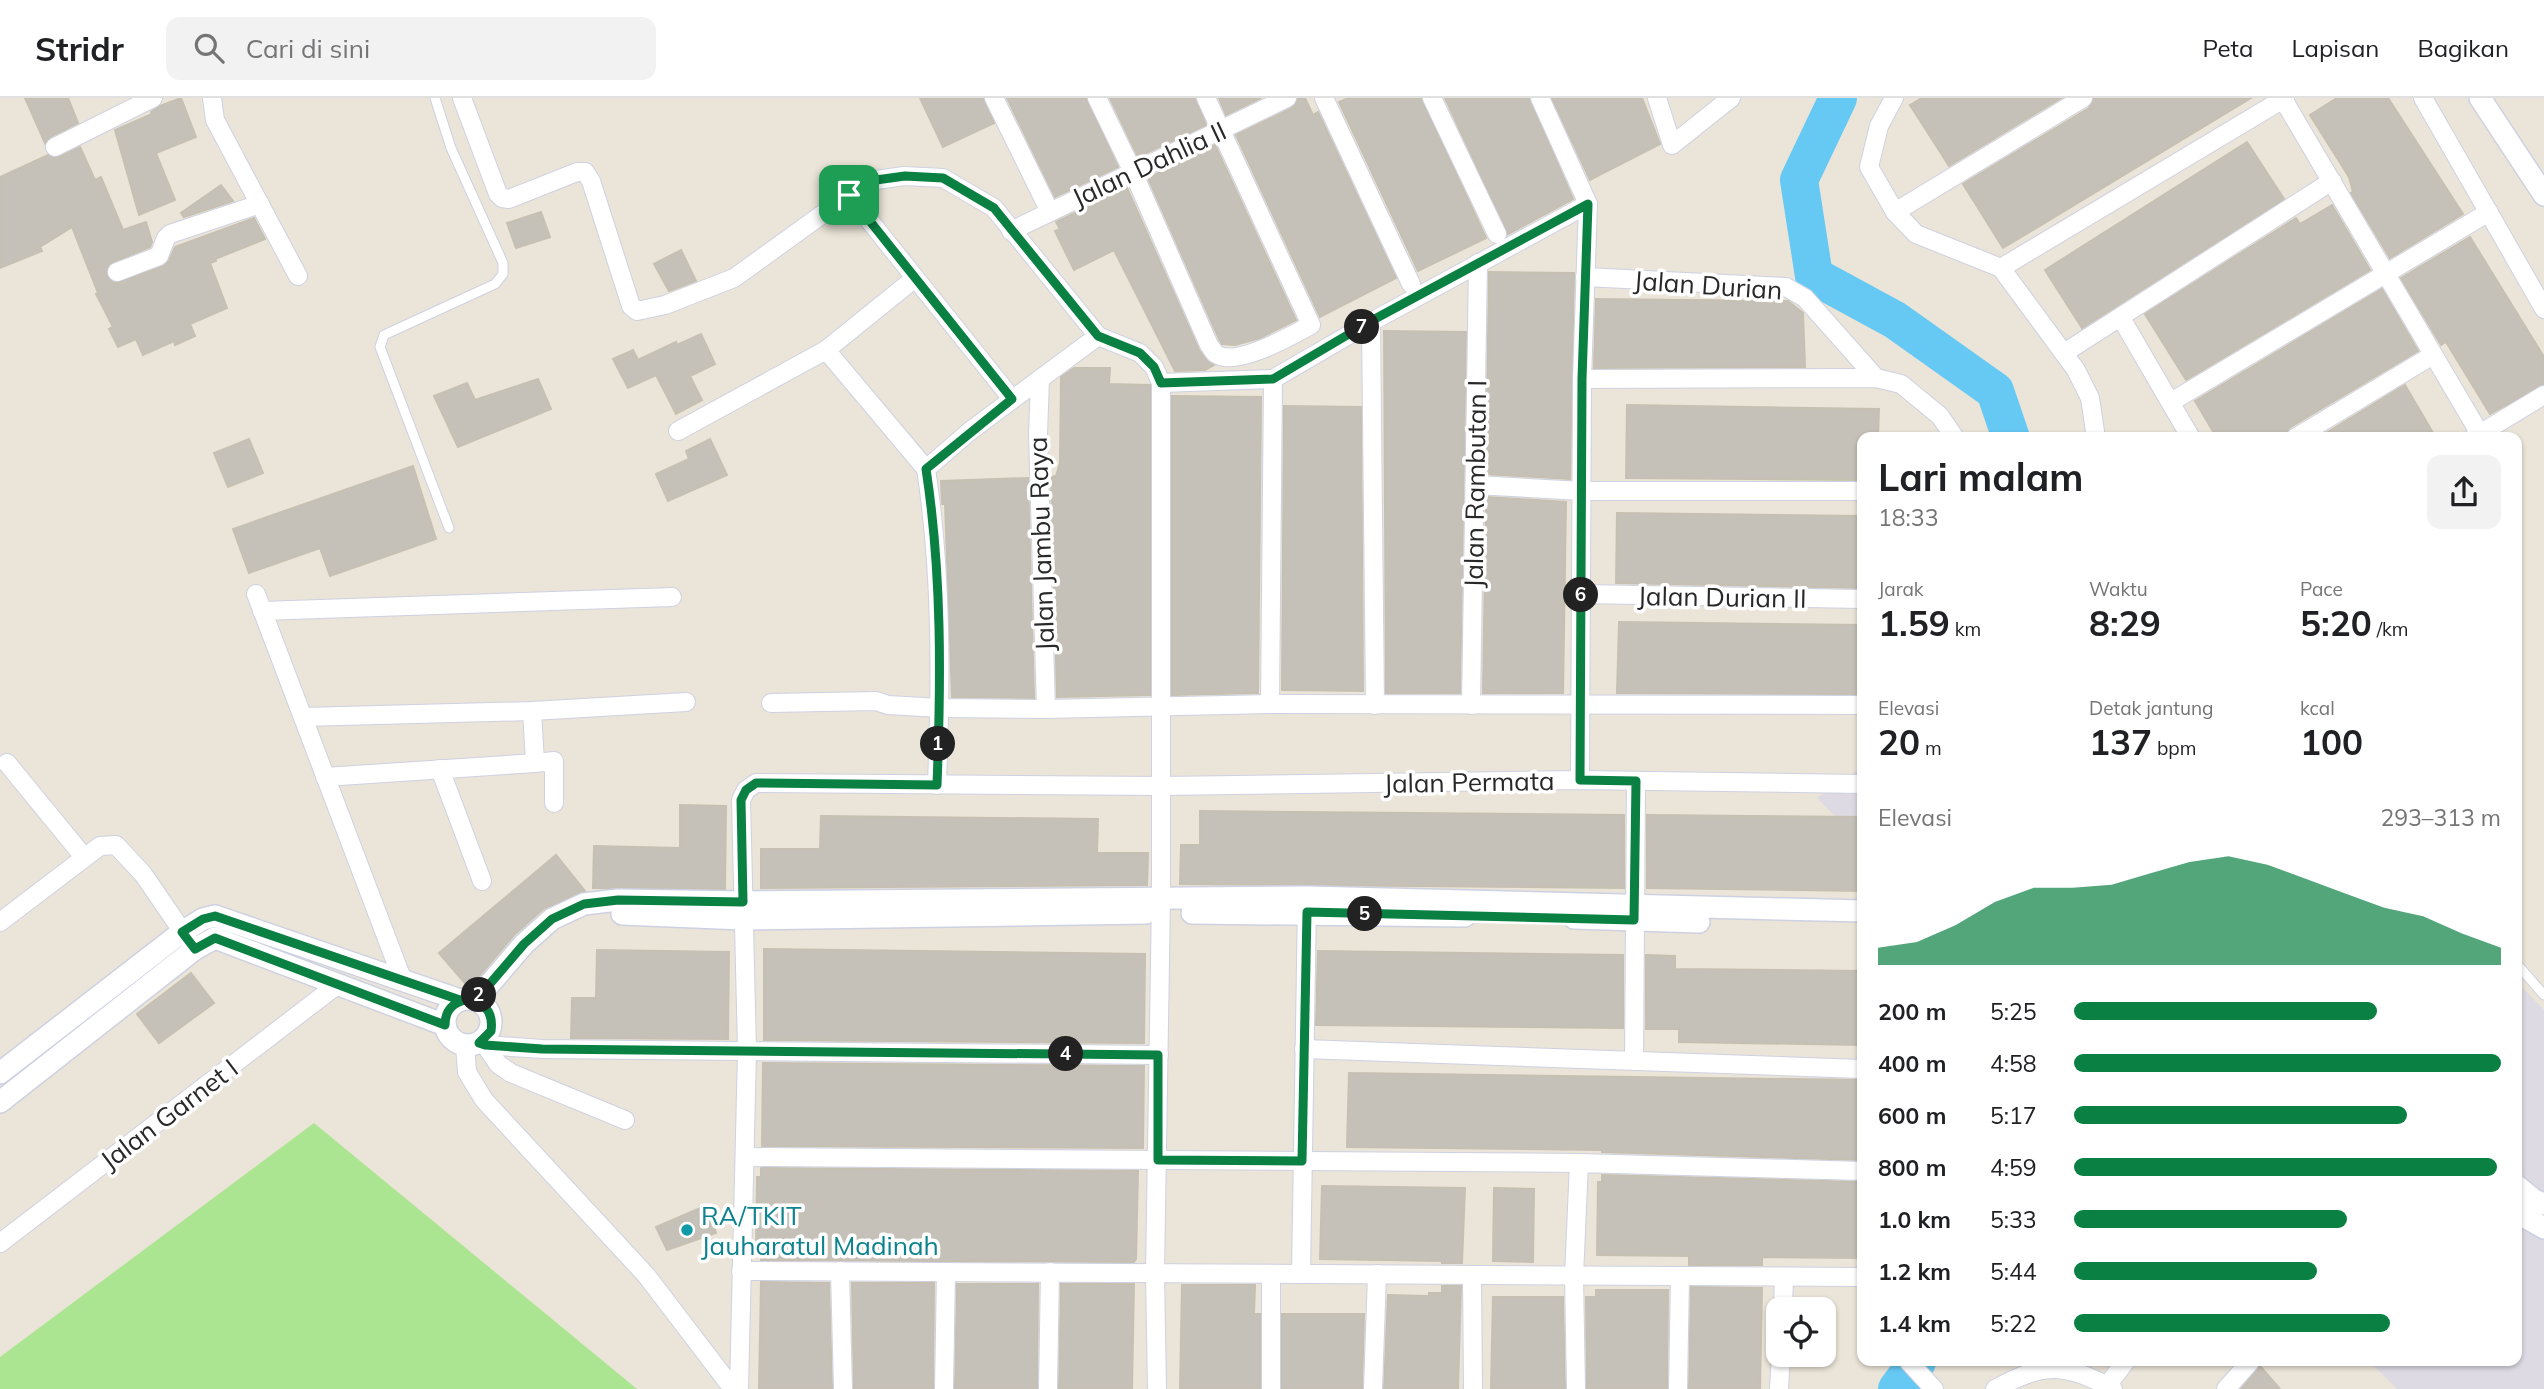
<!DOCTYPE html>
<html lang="id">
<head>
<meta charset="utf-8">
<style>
	:root { --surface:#fff; --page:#f2f2f2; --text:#202124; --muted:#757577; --line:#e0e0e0; --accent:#0b8043 }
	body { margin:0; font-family:Mulish,sans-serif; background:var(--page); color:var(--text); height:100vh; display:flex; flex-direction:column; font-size:26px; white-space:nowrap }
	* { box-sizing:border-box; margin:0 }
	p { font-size:23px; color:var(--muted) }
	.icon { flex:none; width:38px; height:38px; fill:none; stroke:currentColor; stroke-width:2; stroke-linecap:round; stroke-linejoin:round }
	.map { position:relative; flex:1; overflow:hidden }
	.sheet { position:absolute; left:1857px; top:334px; width:665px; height:934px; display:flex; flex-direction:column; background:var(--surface); border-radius:14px; box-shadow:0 2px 5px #0004 }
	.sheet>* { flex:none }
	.buttons { position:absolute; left:1766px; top:1199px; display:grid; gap:14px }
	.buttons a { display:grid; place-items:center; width:70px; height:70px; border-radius:14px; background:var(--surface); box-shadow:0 2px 5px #0004; font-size:35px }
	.pin { position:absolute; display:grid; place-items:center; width:60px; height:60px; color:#fff; margin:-30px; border-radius:14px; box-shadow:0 4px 10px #0006 }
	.km { position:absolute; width:35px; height:35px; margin:-18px; border-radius:50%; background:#222; color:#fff; font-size:19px; line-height:35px; text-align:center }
	.round { display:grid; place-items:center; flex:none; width:74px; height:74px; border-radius:14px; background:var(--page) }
	.overview { display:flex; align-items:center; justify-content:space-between; height:119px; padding:0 21px }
	h1 { font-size:38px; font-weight:700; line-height:52px }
	.figures { display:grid; grid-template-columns:repeat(3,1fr); gap:10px; height:119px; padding:7px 21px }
	.figures div { display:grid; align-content:center }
	.figures b { font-size:35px; font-weight:700 }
	.figures small { font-size:19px; font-weight:400 }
	.figures p { font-size:19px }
	.chart { height:196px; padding:14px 21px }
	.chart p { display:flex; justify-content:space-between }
	.chart svg { width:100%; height:126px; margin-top:7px; fill:var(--accent); opacity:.7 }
	ul { padding:0 21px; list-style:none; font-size:23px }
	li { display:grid; grid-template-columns:112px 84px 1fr; align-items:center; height:52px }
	li i { height:18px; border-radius:9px; background:var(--accent) }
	header { display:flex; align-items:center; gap:42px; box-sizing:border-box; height:98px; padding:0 35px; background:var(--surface); border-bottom:2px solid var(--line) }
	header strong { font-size:33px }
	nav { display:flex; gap:38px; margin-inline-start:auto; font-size:24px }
	.search { width:490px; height:63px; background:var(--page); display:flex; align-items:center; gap:18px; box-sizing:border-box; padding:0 24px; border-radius:14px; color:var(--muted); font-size:26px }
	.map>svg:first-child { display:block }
	.industrial { fill:#dddae3 }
	.green { fill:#abe591 }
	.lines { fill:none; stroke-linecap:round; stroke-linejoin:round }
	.river { stroke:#65c9f4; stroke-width:38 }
	.building { fill:#c6c1b8; stroke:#c6c0b2; stroke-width:2 }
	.service-casing { stroke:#ced1e2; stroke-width:11 }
	.minor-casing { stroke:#ced1e2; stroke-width:20 }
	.tertiary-casing { stroke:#ced1e2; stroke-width:24 }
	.service { stroke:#fff; stroke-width:9 }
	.minor { stroke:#fff; stroke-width:18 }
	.tertiary { stroke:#fff; stroke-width:21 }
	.route-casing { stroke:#fff; stroke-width:14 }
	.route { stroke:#0b8043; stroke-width:9 }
	.culture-dot { fill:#0f9aa8; stroke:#fff; stroke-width:2.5 }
	.labels { text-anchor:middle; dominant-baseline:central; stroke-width:7; stroke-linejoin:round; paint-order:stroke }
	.street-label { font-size:26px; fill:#282828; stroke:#fff }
	.culture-label { font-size:26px; fill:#0d838f; stroke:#fff; text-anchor:start }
</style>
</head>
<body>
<header>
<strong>Stridr</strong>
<div class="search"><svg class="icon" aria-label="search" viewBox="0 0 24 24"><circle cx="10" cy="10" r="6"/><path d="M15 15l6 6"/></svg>Cari di sini</div>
<nav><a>Peta</a><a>Lapisan</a><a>Bagikan</a></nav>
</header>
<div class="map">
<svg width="2544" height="1291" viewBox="0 0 2544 1291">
	<rect width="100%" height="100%" fill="#ebe4d8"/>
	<g class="industrial">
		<path d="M 1862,669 L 1862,745 L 1817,700 Z"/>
		<path d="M 2517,884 L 2544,912 L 2544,1291 L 2397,1291 L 2370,1264 L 2516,1264 Z"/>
	</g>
	<path class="green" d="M 314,1025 L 637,1291 L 0,1291 L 0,1259 Z"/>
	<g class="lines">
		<g class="river">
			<path d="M 1838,0 L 1799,82 L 1814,178 L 1895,222 L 1995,293 L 2011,340"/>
			<path d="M 1897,1291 L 1917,1264"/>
		</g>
	</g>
	<g class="building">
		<path d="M 25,0 L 68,0 L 78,25 L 50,39 L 45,45 Z"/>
		<path d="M 181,0 L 196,39 L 156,55 L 175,102 L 139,117 L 115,32 L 152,16 L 151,14 L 160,8 Z"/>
		<path d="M 920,0 L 983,0 L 994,25 L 943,49 Z"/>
		<path d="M 1007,0 L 1086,0 L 1118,69 L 1055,99 Z"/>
		<path d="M 1110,0 L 1195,0 L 1206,27 L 1138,59 Z"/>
		<path d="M 1219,0 L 1261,0 L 1226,17 Z"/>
		<path d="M 1298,0 L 1305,0 L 1313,17 L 1318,14 L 1396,180 L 1320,219 L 1236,37 L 1292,10 Z"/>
		<path d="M 1348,0 L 1421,0 L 1486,140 L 1418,173 L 1339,4 Z"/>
		<path d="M 1445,0 L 1529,0 L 1573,101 L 1508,136 Z"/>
		<path d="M 1552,0 L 1642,0 L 1660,46 L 1590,82 Z"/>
		<path d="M 1922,0 L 2061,0 L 1949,68 L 1910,7 Z"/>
		<path d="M 2094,0 L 2251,0 L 2003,150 L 1963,86 L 2089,10 Z"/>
		<path d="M 2337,0 L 2388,0 L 2463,116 L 2390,160 L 2351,95 L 2353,94 L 2349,79 L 2310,17 Z"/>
		<path d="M 2247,44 L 2284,101 L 2082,230 L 2045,172 Z"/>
		<path d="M 1215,47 L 1296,222 L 1260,240 L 1235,247 L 1222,246 L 1219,241 L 1148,80 Z"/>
		<path d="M 80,49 L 95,82 L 101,79 L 123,132 L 146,124 L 152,144 L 150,149 L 109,166 L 106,177 L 115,185 L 164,168 L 169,163 L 175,149 L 254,120 L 265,141 L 215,161 L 216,163 L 210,165 L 227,210 L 190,226 L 195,238 L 175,247 L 174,243 L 143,257 L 136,241 L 118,249 L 109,231 L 113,229 L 96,196 L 98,195 L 72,129 L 40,149 L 42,153 L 0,170 L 0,79 L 48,57 L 59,59 Z"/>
		<path d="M 221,87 L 233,103 L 184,119 L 181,115 Z"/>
		<path d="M 1127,90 L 1199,252 L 1207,263 L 1214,267 L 1205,272 L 1175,273 L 1114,152 L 1074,172 L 1055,133 L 1060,131 L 1056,124 Z"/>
		<path d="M 2332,107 L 2370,172 L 2186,282 L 2145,216 L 2296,120 L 2300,126 Z"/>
		<path d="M 541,114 L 550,139 L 516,150 L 507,125 Z"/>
		<path d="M 2470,139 L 2544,259 L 2544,286 L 2490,316 L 2446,244 L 2441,247 L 2401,180 Z"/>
		<path d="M 681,152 L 696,183 L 669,193 L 654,166 Z"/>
		<path d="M 1489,174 L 1574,175 L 1570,381 L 1486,376 Z"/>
		<path d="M 2382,191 L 2418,253 L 2289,330 L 2284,340 L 2217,340 L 2195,303 Z"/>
		<path d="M 1596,201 L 1788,203 L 1803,215 L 1805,269 L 1594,270 Z"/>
		<path d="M 1384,233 L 1466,234 L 1460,595 L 1386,595 Z"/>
		<path d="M 701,236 L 715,266 L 690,278 L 702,302 L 676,316 L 656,277 L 628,290 L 613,261 L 633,252 L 638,262 L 676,244 L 677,247 Z"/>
		<path d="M 1074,270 L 1110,270 L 1109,286 L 1150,287 L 1150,597 L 1057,599 L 1051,379 L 1056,378 L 1060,365 L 1061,279 Z"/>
		<path d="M 538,281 L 551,311 L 458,349 L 434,298 L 467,285 L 475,302 Z"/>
		<path d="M 2405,287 L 2436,340 L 2318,340 Z"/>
		<path d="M 1172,298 L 1261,299 L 1258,595 L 1172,597 Z"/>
		<path d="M 1627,307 L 1879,311 L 1878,340 L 1862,340 L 1862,382 L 1626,380 Z"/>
		<path d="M 1284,308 L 1361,309 L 1363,593 L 1282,592 Z"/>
		<path d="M 249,341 L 263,375 L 228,389 L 214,355 Z"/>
		<path d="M 710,341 L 727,377 L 668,403 L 656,376 L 689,361 L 686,353 Z"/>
		<path d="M 413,368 L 436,441 L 330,478 L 320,450 L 249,475 L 233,431 Z"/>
		<path d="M 1028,380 L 1034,600 L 952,599 L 945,406 L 942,406 L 941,383 Z"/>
		<path d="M 1486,399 L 1566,404 L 1563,595 L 1483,595 Z"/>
		<path d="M 1617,415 L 1862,418 L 1862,490 L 1616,485 Z"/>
		<path d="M 1619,524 L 1862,527 L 1862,596 L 1617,595 Z"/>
		<path d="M 680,707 L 726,708 L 725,791 L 593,790 L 594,748 L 680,750 Z"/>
		<path d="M 1200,713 L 1624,717 L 1624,790 L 1180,786 L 1181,747 L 1200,747 Z"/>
		<path d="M 1647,717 L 1862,719 L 1862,793 L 1647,790 Z"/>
		<path d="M 821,718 L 1098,721 L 1097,755 L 1148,755 L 1147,787 L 761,790 L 761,751 L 820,751 Z"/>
		<path d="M 556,757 L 585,793 L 543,811 L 514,837 L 469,890 L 439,855 Z"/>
		<path d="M 764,851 L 1145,856 L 1144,945 L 764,942 Z"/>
		<path d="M 597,852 L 729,854 L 728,941 L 571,940 L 572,900 L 596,900 Z"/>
		<path d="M 1318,853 L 1623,857 L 1623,930 L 1316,927 Z"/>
		<path d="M 1646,857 L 1675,858 L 1675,871 L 1862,873 L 1862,947 L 1679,944 L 1679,931 L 1646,931 Z"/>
		<path d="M 191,875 L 214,905 L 159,945 L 137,916 Z"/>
		<path d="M 763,965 L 1144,968 L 1143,1050 L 762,1048 Z"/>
		<path d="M 1349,975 L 1862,982 L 1862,1062 L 1602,1054 L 1602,1052 L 1347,1049 Z"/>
		<path d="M 761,1070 L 1138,1073 L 1136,1161 L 1134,1164 L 761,1162 L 761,1157 L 756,1157 L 757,1079 L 761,1079 Z"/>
		<path d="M 1602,1077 L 1862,1084 L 1862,1160 L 1762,1159 L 1762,1167 L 1689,1167 L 1689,1158 L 1597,1157 L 1598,1084 L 1602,1084 Z"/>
		<path d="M 1322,1088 L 1465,1090 L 1462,1165 L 1442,1165 L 1442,1163 L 1320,1161 Z"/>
		<path d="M 1494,1090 L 1534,1091 L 1533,1164 L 1493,1163 Z"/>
		<path d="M 707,1107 L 716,1135 L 667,1152 L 656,1129 Z"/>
		<path d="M 761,1184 L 829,1185 L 832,1291 L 759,1291 Z"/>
		<path d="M 852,1185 L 934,1185 L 933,1291 L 854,1291 Z"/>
		<path d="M 957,1186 L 1038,1186 L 1037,1291 L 955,1291 Z"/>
		<path d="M 1061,1186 L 1134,1186 L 1132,1291 L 1059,1291 Z"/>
		<path d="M 1182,1187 L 1255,1187 L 1254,1216 L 1260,1216 L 1260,1291 L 1180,1291 Z"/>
		<path d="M 1442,1188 L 1461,1188 L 1458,1291 L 1384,1291 L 1388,1197 L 1429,1198 L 1429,1195 L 1442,1195 Z"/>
		<path d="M 1691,1189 L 1762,1190 L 1760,1291 L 1689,1291 Z"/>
		<path d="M 1596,1192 L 1668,1192 L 1667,1291 L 1587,1291 L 1586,1199 L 1596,1199 Z"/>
		<path d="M 1493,1199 L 1563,1199 L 1565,1291 L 1491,1291 Z"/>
		<path d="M 1282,1216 L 1364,1216 L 1362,1291 L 1282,1291 Z"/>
		<path d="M 2260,1268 L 2280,1291 L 2241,1291 Z"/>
	</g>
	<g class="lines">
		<g class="service-casing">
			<g id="service">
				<path d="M 435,0 L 451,50 L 503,165 L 503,176 L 495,186 L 384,237 L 380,249 L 449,430"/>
				<path d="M 2516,865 L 2544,897"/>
			</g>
		</g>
		<g class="minor-casing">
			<g id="minor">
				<path d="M 212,0 L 215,22 L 298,178"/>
				<path d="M 462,0 L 498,96 L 502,100 L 509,101 L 577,74 L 585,74 L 591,83 L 631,208 L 637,213 L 665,207 L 734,180 L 849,97 L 876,82 L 904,78 L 943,80 L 994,110 L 1098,238 L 1140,255 L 1154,269 L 1161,285 L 1273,281 L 1371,224 L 1588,106"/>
				<path d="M 994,0 L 1050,114"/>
				<path d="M 1097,0 L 1133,74 L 1209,247 C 1211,249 1214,255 1216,256 C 1236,270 1292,237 1311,227 L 1206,0"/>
				<path d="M 1324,0 L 1411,186"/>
				<path d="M 1432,0 L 1497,136"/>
				<path d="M 1540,0 L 1588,106 L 1582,281 L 1580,682"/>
				<path d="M 1657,0 L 1672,47 L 1731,0"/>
				<path d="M 1894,0 L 1879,28 L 1869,69 L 1895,114 L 1916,136 L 2001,170 L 2076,272 L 2090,300 L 2096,340"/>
				<path d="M 2423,0 L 2544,211"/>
				<path d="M 2283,1 L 2480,336"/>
				<path d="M 55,49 L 153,0"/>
				<path d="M 849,97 L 1012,301"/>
				<path d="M 1895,114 L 2083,0"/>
				<path d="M 1011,133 L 1287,0"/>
				<path d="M 2001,170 L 2285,0"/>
				<path d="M 117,174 L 159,158 L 166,140 L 170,136 L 260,106"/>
				<path d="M 1585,179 L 1786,189 L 1805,200 L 1876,280"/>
				<path d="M 2121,220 L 2191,340"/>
				<path d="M 1371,224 L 1375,607"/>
				<path d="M 826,252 L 926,371"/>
				<path d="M 2064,255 L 2332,83"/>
				<path d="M 1040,281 L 1038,336 L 1046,611"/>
				<path d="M 1582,281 L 1876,280 L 1901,286 L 1940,318 L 1955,340"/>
				<path d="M 2171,304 L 2489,114"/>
				<path d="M 678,333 L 826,252 L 914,181"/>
				<path d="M 2295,340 L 2433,257"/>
				<path d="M 2473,340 L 2544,297"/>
				<path d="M 1475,387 L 1582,393 L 1862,393"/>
				<path d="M 256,496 L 403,883"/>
				<path d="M 1581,496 L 1862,501"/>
				<path d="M 262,513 L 672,499"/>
				<path d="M 771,605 L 876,603 L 888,607 L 940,610 L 1046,611 L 1270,606 L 1862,607"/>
				<path d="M 1270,606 L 1273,281"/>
				<path d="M 1471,607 L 1478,165"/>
				<path d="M 303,619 L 532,613 L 686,604"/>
				<path d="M 7,665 L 84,759"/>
				<path d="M 535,665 L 554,663 L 554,705"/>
				<path d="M 440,671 L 482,783"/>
				<path d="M 325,679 L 535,665 L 532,613"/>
				<path d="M 937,687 C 941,582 942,475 926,371 L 970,333 L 1098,238"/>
				<path d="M 0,824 L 100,748 L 116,747 L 143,776 L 189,843"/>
				<path d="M 479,945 L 485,947 L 542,951 L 1159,957"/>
				<path d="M 465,947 L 467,974 L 484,1002 L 646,1177 L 733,1291"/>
				<path d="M 485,947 L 498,966 L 511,975 L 625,1022"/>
				<path d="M 1304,951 L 1862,971"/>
				<path d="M 1634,963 L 1636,683"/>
				<path d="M 745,1059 L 1579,1065"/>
				<path d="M 0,1145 L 337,887"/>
				<path d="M 741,1173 L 1862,1179"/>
				<path d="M 840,1173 L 843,1291"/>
				<path d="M 1301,1176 L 1307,805"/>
				<path d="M 1472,1177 L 1473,1291"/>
				<path d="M 1783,1211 L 1784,1179"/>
				<path d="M 1909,1264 L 1934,1291"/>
				<path d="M 2107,1288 L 2125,1264"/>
				<path d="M 739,1291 L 747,952 L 741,702 L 746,692 L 756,685 L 1161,688 L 1580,682 L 1862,686"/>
				<path d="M 944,1291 L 946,1174"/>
				<path d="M 1048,1291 L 1050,1174"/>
				<path d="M 1157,1291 L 1155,1175 L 1161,800 L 1161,285"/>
				<path d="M 1271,1291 L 1271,1176"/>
				<path d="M 1373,1291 L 1377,1176"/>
				<path d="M 1576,1291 L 1574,1178 L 1579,1065 L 1862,1073"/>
				<path d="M 1678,1291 L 1680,1178"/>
				<path d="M 1779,1291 L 1781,1256"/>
				<path d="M 1995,1291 C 2043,1265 2064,1264 2113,1291"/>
				<path d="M 2226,1291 L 2250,1264"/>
			</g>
		</g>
		<g class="tertiary-casing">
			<g id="tertiary">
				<path d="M 2480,0 L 2544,97"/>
				<path d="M 1192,815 L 1465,818"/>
				<path d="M 622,816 L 743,821 L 1146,815"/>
				<path d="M 1574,820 L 1699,824"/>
				<circle cx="468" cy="924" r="23"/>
				<path d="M 476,902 L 524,846 L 552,821 L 584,806 L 618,802 L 743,804 L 1308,799 L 1862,813"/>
				<path d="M 0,975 L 182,834 L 203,821 L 215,818 L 460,902"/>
				<path d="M 0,1004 L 195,851 L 215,840 L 445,927"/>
				<path d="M 2516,1087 L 2534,1102 L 2544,1106"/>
				<path d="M 2516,1114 L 2544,1130"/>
			</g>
		</g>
		<use href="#service" class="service"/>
		<use href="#minor" class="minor"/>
		<use href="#tertiary" class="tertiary"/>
	</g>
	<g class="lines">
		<g class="route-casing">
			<path id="route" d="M 849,97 L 1012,301 L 926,371 C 942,475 941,582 937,687 L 756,685 L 746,692 L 741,702 L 743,804 L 618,802 L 584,806 L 552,821 L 524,846 L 476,902 C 458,900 445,909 445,927 L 215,840 L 195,851 L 182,834 L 203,821 L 215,818 L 460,902 C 481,899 494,912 491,933 L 479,945 L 485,947 L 542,951 L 1158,957 L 1158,1062 L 1302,1063 L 1307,814 L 1634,822 L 1636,683 L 1580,682 L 1582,281 L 1588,106 L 1371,223 L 1273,281 L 1161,285 L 1154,269 L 1140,255 L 1098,238 L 994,110 L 943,80 L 905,78 L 876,82 L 849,97"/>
		</g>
		<use href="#route" class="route"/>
	</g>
	<circle class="culture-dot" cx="687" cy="1132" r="7"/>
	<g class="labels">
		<g class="street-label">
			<text transform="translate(1149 66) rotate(-25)">Jalan Dahlia II</text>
			<text transform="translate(1708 187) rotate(4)">Jalan Durian</text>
			<text transform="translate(1475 386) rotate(-89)">Jalan Rambutan I</text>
			<text transform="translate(1041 446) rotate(-92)">Jalan Jambu Raya</text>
			<text transform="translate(1722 499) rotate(1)">Jalan Durian II</text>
			<text transform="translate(1469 684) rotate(-1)">Jalan Permata</text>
			<text transform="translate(169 1016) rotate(-37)">Jalan Garnet I</text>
		</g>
		<g class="culture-label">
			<text x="701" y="1117">RA/TKIT<tspan x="701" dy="30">Jauharatul Madinah</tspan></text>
		</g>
	</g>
</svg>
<div class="buttons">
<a><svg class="icon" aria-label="locate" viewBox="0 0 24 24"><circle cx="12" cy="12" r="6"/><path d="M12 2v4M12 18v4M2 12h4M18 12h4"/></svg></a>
</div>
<div class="pin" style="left:849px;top:97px;background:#1e9e55"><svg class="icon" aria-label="arrive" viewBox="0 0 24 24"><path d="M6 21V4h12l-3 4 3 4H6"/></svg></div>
<b class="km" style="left:938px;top:646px">1</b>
<b class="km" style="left:479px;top:897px">2</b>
<b class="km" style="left:1066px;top:956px">4</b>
<b class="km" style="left:1365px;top:816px">5</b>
<b class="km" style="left:1581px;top:497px">6</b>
<b class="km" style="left:1362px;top:229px">7</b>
<section class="sheet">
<div class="overview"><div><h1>Lari malam</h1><p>18:33</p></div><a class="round"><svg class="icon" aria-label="share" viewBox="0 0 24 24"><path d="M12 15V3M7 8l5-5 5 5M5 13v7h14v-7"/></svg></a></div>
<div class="figures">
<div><p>Jarak</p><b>1.59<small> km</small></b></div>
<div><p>Waktu</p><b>8:29</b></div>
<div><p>Pace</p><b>5:20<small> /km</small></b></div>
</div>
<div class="figures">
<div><p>Elevasi</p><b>20<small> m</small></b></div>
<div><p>Detak jantung</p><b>137<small> bpm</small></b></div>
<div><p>kcal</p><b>100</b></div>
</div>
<div class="chart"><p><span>Elevasi</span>293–313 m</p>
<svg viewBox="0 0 160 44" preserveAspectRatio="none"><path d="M0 44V38L10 36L20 30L30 22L40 17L50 17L60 16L70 12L80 8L90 6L100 9L110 14L120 19L130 24L140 27L150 33L160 38V44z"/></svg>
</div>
<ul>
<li><b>200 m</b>5:25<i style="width:71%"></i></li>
<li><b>400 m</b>4:58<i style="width:100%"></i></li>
<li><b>600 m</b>5:17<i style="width:78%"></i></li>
<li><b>800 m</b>4:59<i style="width:99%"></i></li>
<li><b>1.0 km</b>5:33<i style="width:64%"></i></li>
<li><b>1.2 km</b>5:44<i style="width:57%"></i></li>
<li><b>1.4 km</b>5:22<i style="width:74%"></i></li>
</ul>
</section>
</div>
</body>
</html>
